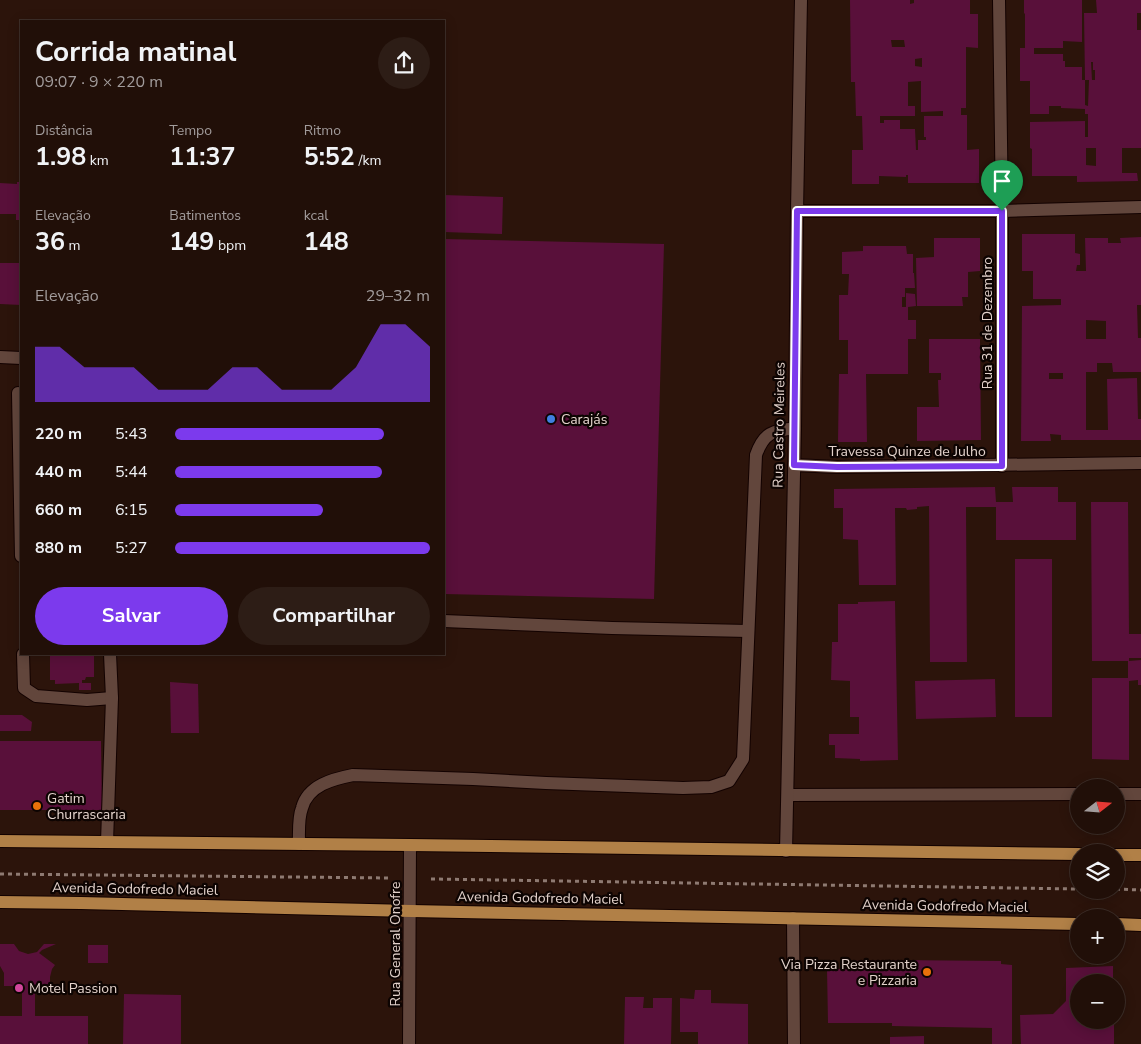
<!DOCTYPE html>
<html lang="pt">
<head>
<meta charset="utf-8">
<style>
	:root { --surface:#210f08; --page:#2d1d16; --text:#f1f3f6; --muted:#a29c9c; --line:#3e2f29; --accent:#7c3aed }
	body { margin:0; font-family:"Nunito Sans",sans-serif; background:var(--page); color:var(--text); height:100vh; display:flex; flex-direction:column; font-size:19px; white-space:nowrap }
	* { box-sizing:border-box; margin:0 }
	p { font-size:16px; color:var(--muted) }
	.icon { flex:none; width:28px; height:28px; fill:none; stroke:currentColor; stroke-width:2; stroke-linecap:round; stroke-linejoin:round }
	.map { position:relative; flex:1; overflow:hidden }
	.details { position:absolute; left:20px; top:20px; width:425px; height:635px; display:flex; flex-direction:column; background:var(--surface); border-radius:0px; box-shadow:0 2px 12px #0003,0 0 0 1px var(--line) }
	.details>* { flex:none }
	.needle { width:32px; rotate:73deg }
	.buttons { position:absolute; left:1070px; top:779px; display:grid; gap:10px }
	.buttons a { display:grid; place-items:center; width:55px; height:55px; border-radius:50%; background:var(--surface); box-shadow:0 2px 12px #0003,0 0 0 1px var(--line); font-size:25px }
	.pin { position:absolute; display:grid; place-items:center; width:42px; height:42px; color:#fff; margin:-51px -21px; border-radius:50% 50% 50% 0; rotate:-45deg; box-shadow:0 0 5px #0007 }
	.pin .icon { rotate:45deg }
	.round { display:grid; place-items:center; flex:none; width:52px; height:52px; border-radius:26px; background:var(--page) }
	.overview { display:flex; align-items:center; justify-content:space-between; height:85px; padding:0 15px }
	h1 { font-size:28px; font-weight:700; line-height:38px }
	.figures { display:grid; grid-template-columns:repeat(3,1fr); gap:8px; height:85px; padding:5px 15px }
	.figures div { display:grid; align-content:center }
	.figures b { font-size:25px; font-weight:700 }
	.figures small { font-size:14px; font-weight:400 }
	.figures p { font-size:14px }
	.chart { height:140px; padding:10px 15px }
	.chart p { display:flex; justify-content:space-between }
	.chart svg { width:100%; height:90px; margin-top:5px; fill:var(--accent); opacity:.7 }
	.action { display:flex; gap:10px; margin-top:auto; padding:10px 15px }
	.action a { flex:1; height:58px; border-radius:30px; background:var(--accent); color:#fff; font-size:20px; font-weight:700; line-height:58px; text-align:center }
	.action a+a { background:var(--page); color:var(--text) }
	ul { padding:0 15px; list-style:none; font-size:16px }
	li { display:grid; grid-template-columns:80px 60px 1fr; align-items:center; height:38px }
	li i { height:12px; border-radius:6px; background:var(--accent) }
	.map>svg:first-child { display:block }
	.building { fill:#59103a; fill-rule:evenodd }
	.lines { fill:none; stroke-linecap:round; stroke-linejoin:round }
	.lane-casing { stroke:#130200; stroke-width:14 }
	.street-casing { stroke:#130200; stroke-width:14 }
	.primary-casing { stroke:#130200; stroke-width:14 }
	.path { stroke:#8e7a72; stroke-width:3; stroke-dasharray:4 4; stroke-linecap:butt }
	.lane { stroke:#62463c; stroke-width:12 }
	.street { stroke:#62463c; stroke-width:12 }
	.primary { stroke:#b18047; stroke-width:12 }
	.route-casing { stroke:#fff; stroke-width:10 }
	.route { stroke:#7c3aed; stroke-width:6 }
	.shop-dot { fill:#3f7fe0; stroke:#0d0402; stroke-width:2 }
	.food-dot { fill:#e8710a; stroke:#0d0402; stroke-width:2 }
	.hotel-dot { fill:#d1479c; stroke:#0d0402; stroke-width:2 }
	.labels { text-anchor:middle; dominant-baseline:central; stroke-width:4.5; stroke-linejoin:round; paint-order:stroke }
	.street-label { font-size:14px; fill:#e3d2cb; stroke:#0d0402 }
	.poi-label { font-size:14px; fill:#e3d2cb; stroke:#0d0402; text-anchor:start }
</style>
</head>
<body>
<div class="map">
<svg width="1141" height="1044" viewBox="0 0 1141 1044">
	<rect width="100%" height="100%" fill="#2c140b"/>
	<g class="building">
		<path d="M 850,0 L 910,0 L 910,4 L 914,3 L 914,0 L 970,0 L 970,14 L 978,14 L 978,48 L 966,47 L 966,108 L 961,108 L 961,115 L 967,115 L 967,150 L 979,149 L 979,183 L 908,183 L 908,175 L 906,175 L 906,177 L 879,176 L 879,184 L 852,184 L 852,150 L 863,150 L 862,116 L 856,116 L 855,82 L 851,82 ZM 891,40 L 904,40 L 905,47 L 892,47 ZM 922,58 L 922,67 L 915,66 L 915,59 ZM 921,81 L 921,112 L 943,111 L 943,116 L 924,116 L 924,137 L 926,137 L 926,140 L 918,140 L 918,150 L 916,150 L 915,129 L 900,129 L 900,120 L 884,120 L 884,123 L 880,123 L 880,116 L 915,116 L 915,106 L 908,106 L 908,82 Z"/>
		<path d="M 1024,0 L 1082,0 L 1082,42 L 1063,41 L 1063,48 L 1034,48 L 1034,54 L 1063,54 L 1063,61 L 1065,61 L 1065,67 L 1082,67 L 1082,80 L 1085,80 L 1084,13 L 1097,13 L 1096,0 L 1141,0 L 1141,13 L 1137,13 L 1137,30 L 1141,30 L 1141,148 L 1122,148 L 1122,173 L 1137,173 L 1138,181 L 1077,182 L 1077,176 L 1032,176 L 1032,149 L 1030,148 L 1030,122 L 1085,121 L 1085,137 L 1088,137 L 1088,114 L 1085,114 L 1085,109 L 1061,108 L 1061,106 L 1049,106 L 1049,114 L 1030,114 L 1030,81 L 1020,81 L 1020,48 L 1025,48 L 1025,14 L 1024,13 ZM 1091,62 L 1093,62 L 1093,70 L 1095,70 L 1095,80 L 1092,80 ZM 1085,80 L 1089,80 L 1088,106 L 1085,105 ZM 1086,148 L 1096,148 L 1096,166 L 1086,165 Z"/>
		<path d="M 17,182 L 21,182 L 21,220 L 16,220 L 16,214 L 0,214 L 0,183 L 17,184 Z"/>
		<path d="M 444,195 L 503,197 L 502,234 L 444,232 Z"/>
		<path d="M 1022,234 L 1075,234 L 1075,253 L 1080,254 L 1080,265 L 1077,265 L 1076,271 L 1086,271 L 1085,238 L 1108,238 L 1108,243 L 1121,243 L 1120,238 L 1141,237 L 1141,305 L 1137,305 L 1138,338 L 1141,338 L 1141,372 L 1113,372 L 1112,363 L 1097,363 L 1097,372 L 1086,372 L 1086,430 L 1108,430 L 1107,379 L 1137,378 L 1138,419 L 1141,419 L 1141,440 L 1061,440 L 1061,435 L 1050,434 L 1051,441 L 1021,441 L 1022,306 L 1061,305 L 1061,299 L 1033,299 L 1033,271 L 1022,271 ZM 1086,320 L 1106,321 L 1106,339 L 1086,339 ZM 1049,373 L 1063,373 L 1063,379 L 1049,379 Z"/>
		<path d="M 934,238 L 980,238 L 980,271 L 968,272 L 968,297 L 962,297 L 963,306 L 917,306 L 916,258 L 934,257 Z"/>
		<path d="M 444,239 L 664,244 L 654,599 L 444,594 Z"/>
		<path d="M 863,246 L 906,246 L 907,254 L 913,254 L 913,273 L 914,273 L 915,288 L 905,288 L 905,297 L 902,297 L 902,307 L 906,307 L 906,293 L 915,294 L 916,306 L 908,307 L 908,320 L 916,320 L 916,339 L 908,339 L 908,374 L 866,374 L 867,442 L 838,442 L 839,374 L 848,374 L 848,340 L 839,340 L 839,295 L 848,295 L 849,274 L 842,274 L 842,252 L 863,251 Z"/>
		<path d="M 0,263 L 21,263 L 21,305 L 0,304 Z"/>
		<path d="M 929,339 L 980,339 L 981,440 L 917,441 L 917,407 L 939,407 L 938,380 L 941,380 L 941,373 L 929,373 Z"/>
		<path d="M 993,487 L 995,487 L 996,502 L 1013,502 L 1012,487 L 1058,487 L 1058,502 L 1076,502 L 1076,540 L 996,540 L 996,507 L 966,507 L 967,662 L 930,662 L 929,506 L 917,507 L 917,509 L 907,510 L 906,508 L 895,508 L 896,585 L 859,585 L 858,540 L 843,539 L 843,508 L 834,508 L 834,489 Z"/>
		<path d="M 1091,502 L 1128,502 L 1129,634 L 1141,634 L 1141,658 L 1129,658 L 1129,661 L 1141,660 L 1141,685 L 1138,685 L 1138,680 L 1129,681 L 1129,760 L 1092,759 L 1092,678 L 1128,678 L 1128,661 L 1092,661 Z"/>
		<rect x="1015" y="559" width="37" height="158"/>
		<path d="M 895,601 L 898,760 L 860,761 L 860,759 L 835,758 L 835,745 L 829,745 L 829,734 L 859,734 L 859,717 L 850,717 L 850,681 L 831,680 L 832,642 L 838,642 L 838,604 L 858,604 L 858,602 L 860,602 Z"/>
		<path d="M 50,654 L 94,654 L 94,677 L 86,677 L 85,680 L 82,680 L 82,683 L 91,683 L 91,690 L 79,690 L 79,683 L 55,684 L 55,680 L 50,680 Z"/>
		<path d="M 995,679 L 996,717 L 916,719 L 915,681 Z"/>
		<path d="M 170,682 L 198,684 L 199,733 L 171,733 Z"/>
		<path d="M 0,715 L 22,715 L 32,722 L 31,731 L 0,731 Z"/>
		<path d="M 0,741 L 101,741 L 102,810 L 0,810 Z"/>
		<path d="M 0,944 L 14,944 L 19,951 L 28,954 L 37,952 L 44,944 L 56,944 L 42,950 L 39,953 L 55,965 L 52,969 L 50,977 L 50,985 L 53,991 L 35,991 L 35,1016 L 88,1016 L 88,1044 L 0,1044 L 0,1016 L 22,1016 L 22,986 L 4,986 L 4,973 L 0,966 Z"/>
		<rect x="88" y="945" width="20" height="18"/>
		<path d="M 892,960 L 1001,961 L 1001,964 L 1012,965 L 1012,1044 L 992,1044 L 992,1028 L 892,1026 L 892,1023 L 828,1023 L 827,969 L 846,969 L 846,961 Z"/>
		<path d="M 1113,966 L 1113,982 L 1079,982 L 1079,1020 L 1114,1020 L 1114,1044 L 1021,1044 L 1020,1015 L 1053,1014 L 1066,1001 L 1066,968 Z"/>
		<path d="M 695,990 L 711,990 L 711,1003 L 748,1004 L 748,1044 L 698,1044 L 698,1032 L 680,1032 L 680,998 L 694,999 Z"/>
		<path d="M 124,994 L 181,995 L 181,1044 L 123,1044 Z"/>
		<path d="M 625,997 L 644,997 L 643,1008 L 653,1008 L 653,998 L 672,998 L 671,1044 L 624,1044 Z"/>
		<path d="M 924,1036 L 924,1044 L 890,1044 L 890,1037 Z"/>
	</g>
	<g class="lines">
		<g class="lane-casing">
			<g id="lane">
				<path d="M 444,621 L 612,628 L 748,631"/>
				<path d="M 299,844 C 299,832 298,818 302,808 C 308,785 333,779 353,775 L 473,779 L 546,783 L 683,788 L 711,787 L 729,781 L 743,759 L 756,455 C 764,432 773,431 795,428"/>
			</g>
		</g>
		<g class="street-casing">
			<g id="street">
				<path d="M 999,0 L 1002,211 L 1002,466"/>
				<path d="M 797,211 L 1002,211 L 1141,207"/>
				<path d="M 0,357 L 21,358"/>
				<path d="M 18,393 L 21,556"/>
				<path d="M 794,465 L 837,467 L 1141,463"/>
				<path d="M 23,654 L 24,688 L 36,696 L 87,700 L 112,698"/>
				<path d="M 1116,794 L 1141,794"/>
				<path d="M 788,795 L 1079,794"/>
				<path d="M 107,842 L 112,698 L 110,654"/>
				<path d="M 786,851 L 795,428 L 797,211 L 801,0"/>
				<path d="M 793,918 L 794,1044"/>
				<path d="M 409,1044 L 410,845"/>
			</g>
		</g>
		<g class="primary-casing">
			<g id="primary">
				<path d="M 0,841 L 410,845 L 1079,854"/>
				<path d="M 1116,855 L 1141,855"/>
				<path d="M 0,902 L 81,903 L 411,911 L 1079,924"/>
				<path d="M 1116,924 L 1141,925"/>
			</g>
		</g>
		<g class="path">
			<path d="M 0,874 L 389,878"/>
			<path d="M 431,879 L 1079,889"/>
			<path d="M 1116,889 L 1141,890"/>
		</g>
		<use href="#lane" class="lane"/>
		<use href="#street" class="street"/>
		<use href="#primary" class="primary"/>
	</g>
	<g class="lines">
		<g class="route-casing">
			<path id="route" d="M 797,211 L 1002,211 L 1002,466 L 837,467 L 794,465 Z"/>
		</g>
		<use href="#route" class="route"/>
	</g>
	<circle class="shop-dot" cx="551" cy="419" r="5"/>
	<g class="food-dot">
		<circle cx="37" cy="806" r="5"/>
		<circle cx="927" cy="972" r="5"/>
	</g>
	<circle class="hotel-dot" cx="19" cy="988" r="5"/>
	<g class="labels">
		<g class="street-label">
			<text transform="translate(987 323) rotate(-90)">Rua 31 de Dezembro</text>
			<text transform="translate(779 425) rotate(-89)">Rua Castro Meireles</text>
			<text x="907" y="451">Travessa Quinze de Julho</text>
			<text transform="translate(135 889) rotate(1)">Avenida Godofredo Maciel</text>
			<text transform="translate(540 898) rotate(1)">Avenida Godofredo Maciel</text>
			<text transform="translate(945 906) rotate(1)">Avenida Godofredo Maciel</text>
			<text transform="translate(395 944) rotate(-90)">Rua General Onofre</text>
		</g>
		<g class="poi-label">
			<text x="561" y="419">Carajás</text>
			<text x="47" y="798">Gatim<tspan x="47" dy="16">Churrascaria</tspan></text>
			<text x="917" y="964" text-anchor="end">Via Pizza Restaurante<tspan x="917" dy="16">e Pizzaria</tspan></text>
			<text x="29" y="988">Motel Passion</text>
		</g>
	</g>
</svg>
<div class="buttons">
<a><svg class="needle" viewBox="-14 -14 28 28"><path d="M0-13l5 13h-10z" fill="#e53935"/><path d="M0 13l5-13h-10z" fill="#a29c9c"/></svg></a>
<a><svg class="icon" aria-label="layers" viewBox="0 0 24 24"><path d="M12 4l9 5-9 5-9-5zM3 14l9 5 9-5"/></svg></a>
<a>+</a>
<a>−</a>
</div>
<div class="pin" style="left:1002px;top:211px;background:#1e9e55"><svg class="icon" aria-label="arrive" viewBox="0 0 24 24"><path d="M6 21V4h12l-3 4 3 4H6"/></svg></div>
<section class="details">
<div class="overview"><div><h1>Corrida matinal</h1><p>09:07 · 9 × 220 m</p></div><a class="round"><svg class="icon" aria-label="share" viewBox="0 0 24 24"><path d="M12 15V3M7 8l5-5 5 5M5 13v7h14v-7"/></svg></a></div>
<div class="figures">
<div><p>Distância</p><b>1.98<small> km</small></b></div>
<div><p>Tempo</p><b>11:37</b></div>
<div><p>Ritmo</p><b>5:52<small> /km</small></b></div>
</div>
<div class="figures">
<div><p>Elevação</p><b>36<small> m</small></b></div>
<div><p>Batimentos</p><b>149<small> bpm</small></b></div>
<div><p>kcal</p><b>148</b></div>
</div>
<div class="chart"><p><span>Elevação</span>29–32 m</p>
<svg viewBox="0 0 160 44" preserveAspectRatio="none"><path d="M0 44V17L10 17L20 27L30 27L40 27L50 38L60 38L70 38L80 27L90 27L100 38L110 38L120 38L130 27L140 6L150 6L160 17V44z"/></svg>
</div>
<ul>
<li><b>220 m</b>5:43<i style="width:82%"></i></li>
<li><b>440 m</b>5:44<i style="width:81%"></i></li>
<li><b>660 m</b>6:15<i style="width:58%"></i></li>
<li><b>880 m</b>5:27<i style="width:100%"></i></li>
</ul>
<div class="action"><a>Salvar</a><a>Compartilhar</a></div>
</section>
</div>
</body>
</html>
